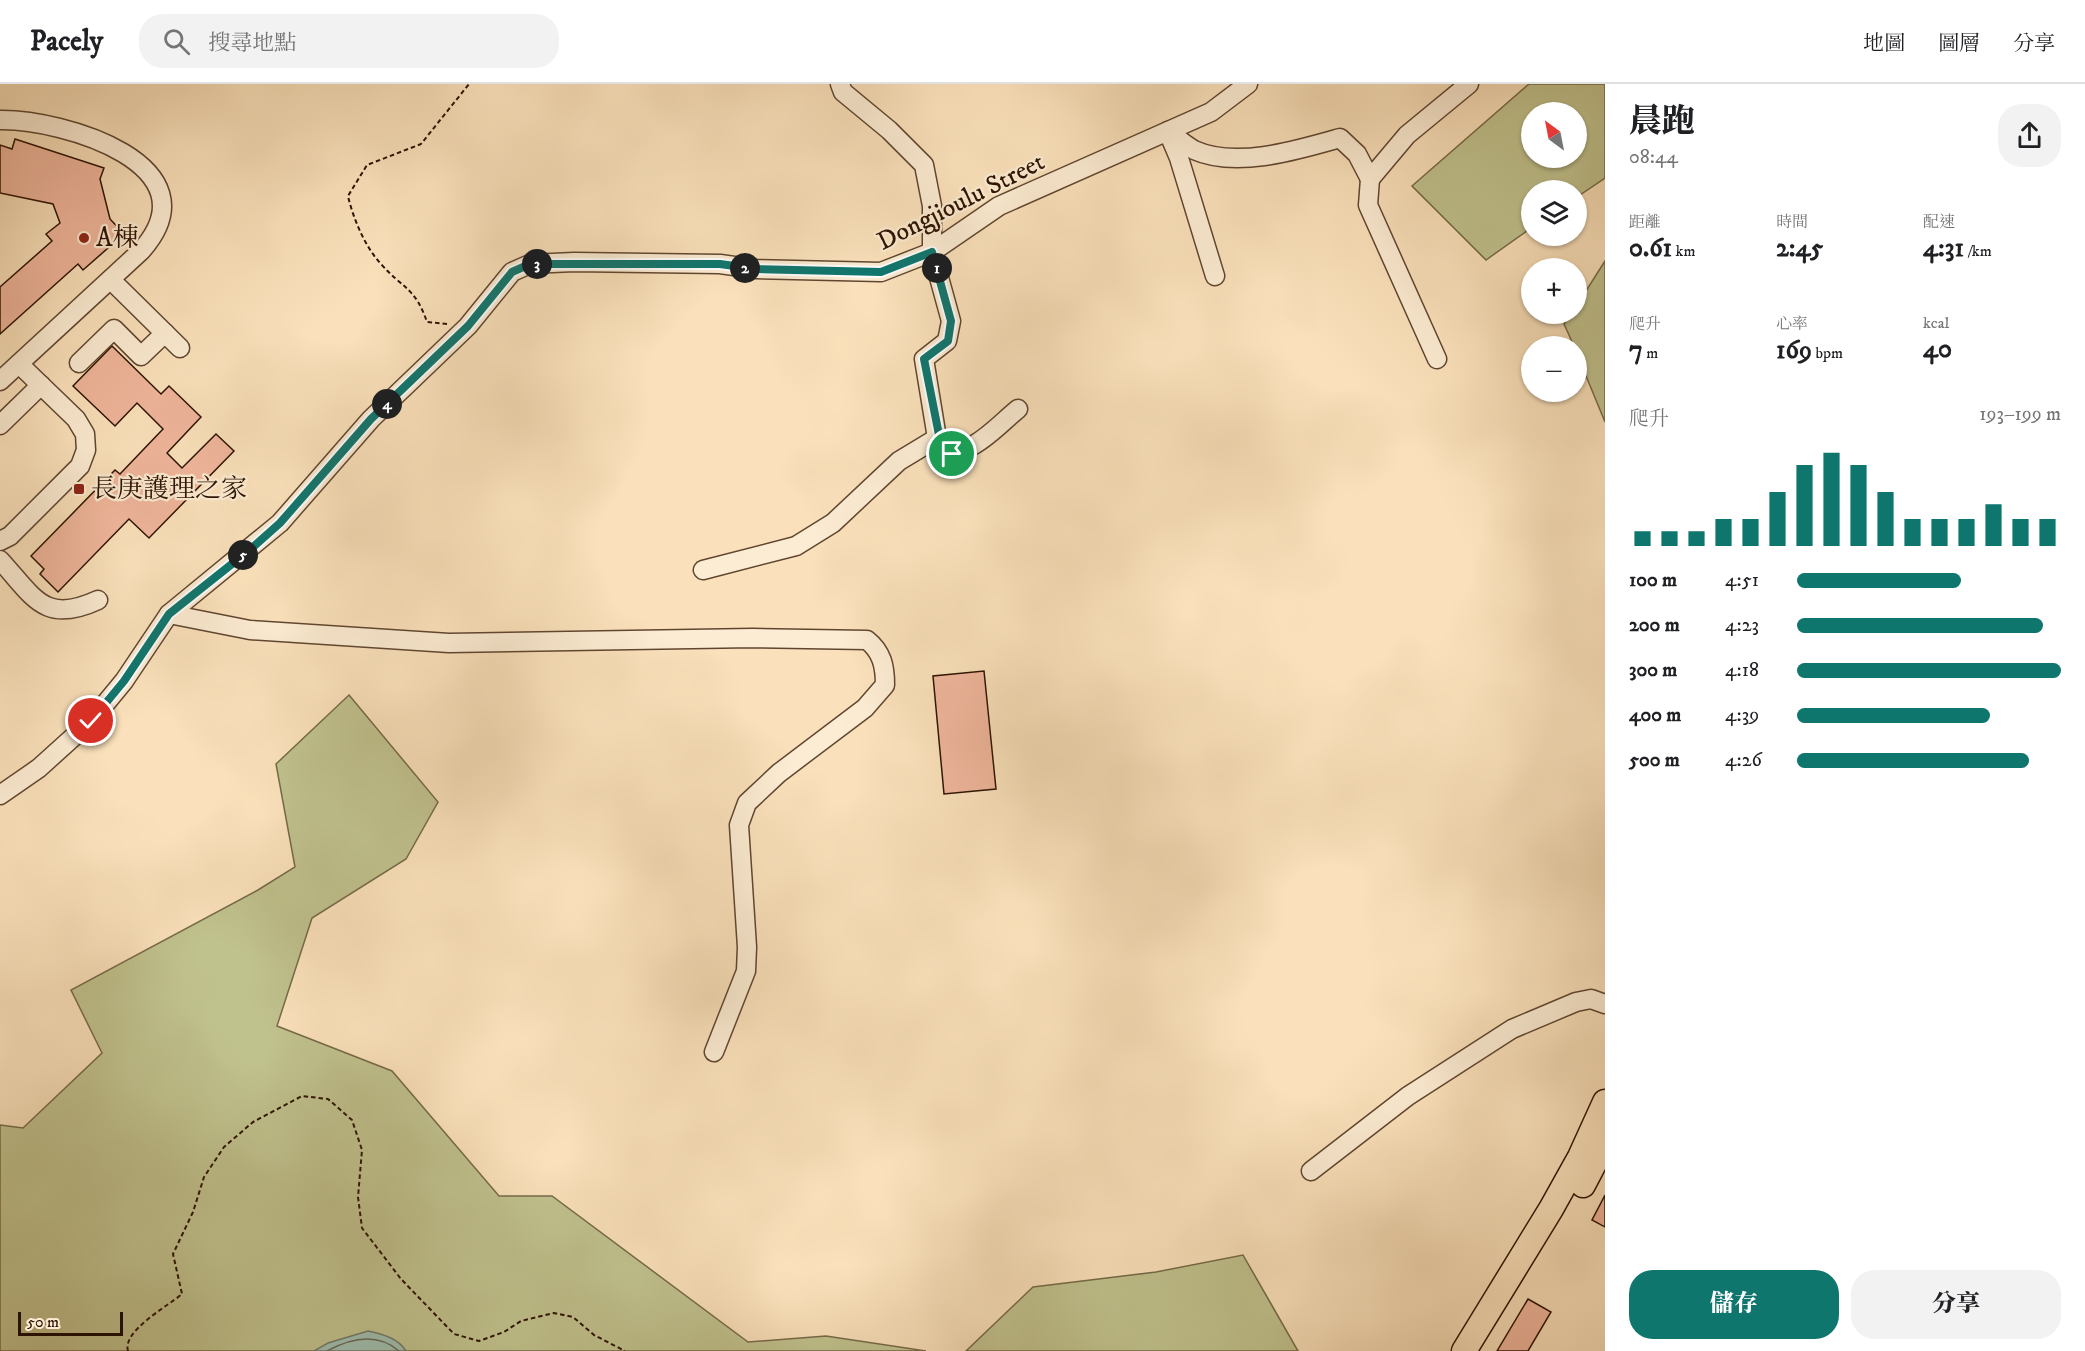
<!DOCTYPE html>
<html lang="zh-TW">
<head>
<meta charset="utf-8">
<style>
	:root { --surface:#fff; --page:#f2f2f2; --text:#202124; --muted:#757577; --line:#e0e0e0; --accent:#0f766e }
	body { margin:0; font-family:"IM FELL DW Pica","Noto Serif TC",serif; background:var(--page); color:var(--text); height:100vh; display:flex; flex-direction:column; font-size:22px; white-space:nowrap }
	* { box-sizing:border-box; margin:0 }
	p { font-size:20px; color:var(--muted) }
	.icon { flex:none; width:33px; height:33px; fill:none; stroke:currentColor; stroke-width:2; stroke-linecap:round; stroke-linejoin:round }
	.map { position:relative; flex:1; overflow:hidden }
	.sheet { display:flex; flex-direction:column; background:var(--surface); width:480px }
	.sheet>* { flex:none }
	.needle { width:39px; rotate:328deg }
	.controls { position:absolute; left:1521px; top:18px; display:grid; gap:12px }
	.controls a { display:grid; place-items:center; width:66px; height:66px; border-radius:50%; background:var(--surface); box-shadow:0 2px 4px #0004; font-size:30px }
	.scale { position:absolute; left:18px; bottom:15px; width:105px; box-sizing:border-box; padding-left:6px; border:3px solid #2d1302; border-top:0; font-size:16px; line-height:21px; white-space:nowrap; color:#2d1302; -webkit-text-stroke:4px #fcecd3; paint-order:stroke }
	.pin { position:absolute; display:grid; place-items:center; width:51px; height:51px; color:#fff; margin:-26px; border:3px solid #fff; border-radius:50%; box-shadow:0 2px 6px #0007 }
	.km { position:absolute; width:30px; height:30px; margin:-15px; border-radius:50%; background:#222; color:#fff; font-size:16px; line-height:30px; text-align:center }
	.round { display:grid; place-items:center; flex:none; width:63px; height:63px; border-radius:24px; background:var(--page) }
	.head { display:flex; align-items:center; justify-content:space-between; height:102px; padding:0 24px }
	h1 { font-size:33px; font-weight:800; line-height:45px }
	.stats { display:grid; grid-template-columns:repeat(3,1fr); gap:9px; height:102px; padding:6px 24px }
	.stats div { display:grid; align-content:center }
	.stats b { font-size:26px; font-weight:800 }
	.stats small { font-size:16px; font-weight:400 }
	.stats p { font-size:16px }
	.chart { height:168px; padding:12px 24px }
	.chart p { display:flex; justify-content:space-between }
	.chart svg { width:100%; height:108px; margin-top:6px; stroke:var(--accent); stroke-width:6 }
	.cta { display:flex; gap:12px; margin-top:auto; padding:12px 24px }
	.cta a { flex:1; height:69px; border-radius:24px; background:var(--accent); color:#fff; font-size:24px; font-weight:800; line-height:69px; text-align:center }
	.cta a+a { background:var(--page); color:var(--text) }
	ul { padding:0 24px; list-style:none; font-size:20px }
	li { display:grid; grid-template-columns:96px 72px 1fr; align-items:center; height:45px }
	li i { height:15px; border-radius:8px; background:var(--accent) }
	header { display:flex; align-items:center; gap:36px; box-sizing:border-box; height:84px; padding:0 30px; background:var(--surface); border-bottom:2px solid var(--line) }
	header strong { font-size:28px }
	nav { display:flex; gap:33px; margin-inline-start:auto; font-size:21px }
	.search { width:420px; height:54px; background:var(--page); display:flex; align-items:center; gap:15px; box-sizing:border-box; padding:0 21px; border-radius:24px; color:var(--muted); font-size:22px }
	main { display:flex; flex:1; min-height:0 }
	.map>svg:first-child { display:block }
	.green { fill:#c0c28e; stroke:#766a48; stroke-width:1.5; fill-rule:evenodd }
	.water { fill:#9ebeaf; stroke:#717a6a; stroke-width:1.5 }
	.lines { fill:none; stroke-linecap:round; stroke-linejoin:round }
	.shore { stroke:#666858; stroke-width:1.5 }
	.building { fill:#f0b69c; stroke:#2d1302; stroke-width:1.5 }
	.minor-casing { stroke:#604630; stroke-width:21 }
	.major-casing { stroke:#2d1302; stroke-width:27 }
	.path { stroke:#2d1302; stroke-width:2; stroke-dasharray:4.5 3; stroke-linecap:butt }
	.minor { stroke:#fcecd3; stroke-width:18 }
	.major { stroke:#fae1bb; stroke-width:24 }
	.route-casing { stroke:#fff; stroke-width:12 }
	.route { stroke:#0f766e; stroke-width:8 }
	.poi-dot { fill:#8f2418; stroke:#fcecd3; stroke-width:2 }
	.labels { text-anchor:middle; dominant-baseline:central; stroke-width:4.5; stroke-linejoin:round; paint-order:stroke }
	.street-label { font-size:26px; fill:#2d1302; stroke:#fcecd3 }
	.poi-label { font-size:26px; fill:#2d1302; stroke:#fcecd3; text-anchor:start }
</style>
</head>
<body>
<header>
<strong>Pacely</strong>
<div class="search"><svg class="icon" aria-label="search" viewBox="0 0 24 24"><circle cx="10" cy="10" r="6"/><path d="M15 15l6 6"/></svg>搜尋地點</div>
<nav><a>地圖</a><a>圖層</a><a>分享</a></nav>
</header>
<main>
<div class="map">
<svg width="1605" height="1267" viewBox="0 0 1605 1267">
	<rect width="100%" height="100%" fill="#fae1bb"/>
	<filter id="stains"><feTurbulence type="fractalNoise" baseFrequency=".00333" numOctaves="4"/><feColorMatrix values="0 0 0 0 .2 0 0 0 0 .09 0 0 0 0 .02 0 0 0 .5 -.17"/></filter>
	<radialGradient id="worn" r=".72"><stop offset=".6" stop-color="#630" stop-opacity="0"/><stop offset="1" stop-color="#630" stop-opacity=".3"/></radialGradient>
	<g class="green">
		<path d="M 1529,0 L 1605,0 L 1605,94 L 1577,113 L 1576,106 L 1532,106 L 1531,144 L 1486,176 L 1412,102 ZM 1576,28 L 1576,74 L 1532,74 L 1532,28 Z"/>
		<path d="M 1605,177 L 1605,338 L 1577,270 L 1576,262 L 1574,262 L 1564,240 L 1571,230 L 1576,230 L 1577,221 Z"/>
		<path d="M 349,611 L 438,718 L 406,775 L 312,834 L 277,942 L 392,987 L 499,1112 L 552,1112 L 748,1258 L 826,1252 L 926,1267 L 0,1267 L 0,1041 L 23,1044 L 102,969 L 71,906 L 258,806 L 295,783 L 276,680 Z"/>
		<path d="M 1243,1171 L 1298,1267 L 966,1267 L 1033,1203 L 1156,1188 Z"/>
	</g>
	<path class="water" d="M 368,1247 C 382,1250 398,1254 406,1267 L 314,1267 L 328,1259 Z"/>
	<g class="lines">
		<path class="shore" d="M 327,1267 C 351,1254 377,1248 399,1267"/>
	</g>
	<g class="building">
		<path d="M 15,55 L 104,84 L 100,95 L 110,135 L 124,150 L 83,186 L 78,180 L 0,250 L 0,203 L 52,157 L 46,150 L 60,139 L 53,120 L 0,109 L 0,61 L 12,65 Z"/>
		<path d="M 112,262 L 161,310 L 169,302 L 201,333 L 167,369 L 182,384 L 216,350 L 234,367 L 149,454 L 129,435 L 58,508 L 40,490 L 44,485 L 31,472 L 115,386 L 120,390 L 163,345 L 137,319 L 115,342 L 73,302 Z"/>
		<path d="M 984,587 L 996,705 L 944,710 L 933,592 Z"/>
		<path d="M 1605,1111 L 1605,1143 L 1592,1136 Z"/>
		<path d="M 1528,1215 L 1551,1228 L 1528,1267 L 1497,1267 Z"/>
	</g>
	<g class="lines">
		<g class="minor-casing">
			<g id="minor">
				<path d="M 0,36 C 63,35 218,81 141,167 L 0,297"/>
				<path d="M 1168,47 C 1176,53 1185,61 1194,66 C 1236,85 1298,66 1340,54 L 1357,70 L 1370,95 L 1407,51 L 1469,0"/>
				<path d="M 1168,48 L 1179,74 L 1215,192"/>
				<path d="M 1370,95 L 1368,121 L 1437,275"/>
				<path d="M 111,196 L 180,264"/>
				<path d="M 79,279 L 114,245 L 141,272 L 165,249"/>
				<path d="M 0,341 L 41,301"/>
				<path d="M 937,354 L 941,366 C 969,376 998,341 1018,325"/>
				<path d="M 0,457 L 10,452 L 80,382 L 86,366 L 85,350 L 76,335 L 19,280"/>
				<path d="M 0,476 C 34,513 44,541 98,516"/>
				<path d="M 703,486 L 796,462 L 833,439 L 899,377 L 937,354 L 924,275 L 947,257 L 951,237 L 932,168 L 932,122 L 924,81 L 889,46 L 843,8 L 840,0"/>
				<path d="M 169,530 L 250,546 L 449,559 L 753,554 L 867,556 C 882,568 885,582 885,601 L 865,624 L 779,689 L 747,719 L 739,741 L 747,863 L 746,887 L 714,968"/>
				<path d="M 0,711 L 39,684 L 91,637 L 124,597 L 169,530 L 280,439 L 371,335 L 468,242 L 512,188 L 530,180 L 574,178 L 720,180 L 756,185 L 881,188 L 932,168 L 999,122 L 1211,28 L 1248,0"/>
				<path d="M 1311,1087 L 1408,1012 L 1512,945 L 1576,918 L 1591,915 L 1605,920"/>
			</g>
		</g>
		<g class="major-casing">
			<g id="major">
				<path d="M 1583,1101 L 1605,1059"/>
				<path d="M 1464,1267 L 1551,1125 L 1580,1073 L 1605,1018"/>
			</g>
		</g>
		<g class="path">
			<path d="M 447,240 L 427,238 C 415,203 403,205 381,180 C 365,163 353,134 348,112 L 367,81 L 421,60 L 469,0"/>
			<path d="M 128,1267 C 122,1247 168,1222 182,1210 L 173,1170 L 193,1128 L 204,1093 L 224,1063 L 253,1038 L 302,1012 L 328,1015 L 352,1036 L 362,1066 L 358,1113 L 362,1144 L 401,1195 L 454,1250 L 479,1257 L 504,1248 L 521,1237 L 554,1229 L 573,1233 L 594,1251 L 625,1267"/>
		</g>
		<use href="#minor" class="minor"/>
		<use href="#major" class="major"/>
	</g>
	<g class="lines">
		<g class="route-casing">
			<path id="route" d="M 91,637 L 124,597 L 169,530 L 252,464 L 280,439 L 371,335 L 468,242 L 512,188 L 530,180 L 720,180 L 756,185 L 881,188 L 932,168 L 951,237 L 948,257 L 924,275 L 942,366 L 952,370"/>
		</g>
		<use href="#route" class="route"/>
	</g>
	<g class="poi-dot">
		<circle cx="84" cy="154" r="6"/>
		<rect x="73" y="399" width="12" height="12" rx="3"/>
	</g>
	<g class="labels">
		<g class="street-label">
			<text transform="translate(961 118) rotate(-27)">Dongjioulu Street</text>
		</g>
		<g class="poi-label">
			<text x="96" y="154">A棟</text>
			<text x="91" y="405">長庚護理之家</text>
		</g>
	</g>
	<rect width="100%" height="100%" filter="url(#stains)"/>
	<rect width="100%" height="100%" fill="url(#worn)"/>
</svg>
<div class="controls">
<a><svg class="needle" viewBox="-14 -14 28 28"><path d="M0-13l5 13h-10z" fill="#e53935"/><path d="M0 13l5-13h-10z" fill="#757577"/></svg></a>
<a><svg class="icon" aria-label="layers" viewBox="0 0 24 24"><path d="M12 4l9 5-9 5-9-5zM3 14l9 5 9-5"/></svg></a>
<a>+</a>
<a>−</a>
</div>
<div class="scale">50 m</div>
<div class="pin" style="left:952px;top:370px;background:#1e9e55"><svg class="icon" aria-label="arrive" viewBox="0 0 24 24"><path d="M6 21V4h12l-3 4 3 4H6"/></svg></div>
<div class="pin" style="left:91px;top:637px;background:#d93025"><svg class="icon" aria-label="check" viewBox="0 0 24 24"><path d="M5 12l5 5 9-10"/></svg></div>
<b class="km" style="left:937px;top:184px">1</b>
<b class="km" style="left:745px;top:184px">2</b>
<b class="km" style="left:537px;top:180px">3</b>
<b class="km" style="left:387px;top:320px">4</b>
<b class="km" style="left:243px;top:471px">5</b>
</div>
<section class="sheet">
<div class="head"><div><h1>晨跑</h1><p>08:44</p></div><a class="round"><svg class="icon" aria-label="share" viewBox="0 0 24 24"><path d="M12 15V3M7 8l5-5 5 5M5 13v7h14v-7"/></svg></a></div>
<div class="stats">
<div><p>距離</p><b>0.61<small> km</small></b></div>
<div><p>時間</p><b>2:45</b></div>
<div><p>配速</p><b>4:31<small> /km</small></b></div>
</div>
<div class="stats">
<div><p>爬升</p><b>7<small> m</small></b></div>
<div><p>心率</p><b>169<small> bpm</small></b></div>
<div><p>kcal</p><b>40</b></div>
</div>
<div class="chart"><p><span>爬升</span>193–199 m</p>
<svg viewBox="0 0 160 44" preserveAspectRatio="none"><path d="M5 44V38M15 44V38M25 44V38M35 44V33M45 44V33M55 44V22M65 44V11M75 44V6M85 44V11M95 44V22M105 44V33M115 44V33M125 44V33M135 44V27M145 44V33M155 44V33"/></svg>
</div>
<ul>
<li><b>100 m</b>4:51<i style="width:62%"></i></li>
<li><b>200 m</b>4:23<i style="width:93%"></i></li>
<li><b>300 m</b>4:18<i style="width:100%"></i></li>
<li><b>400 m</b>4:39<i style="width:73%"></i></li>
<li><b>500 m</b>4:26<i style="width:88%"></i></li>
</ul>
<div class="cta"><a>儲存</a><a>分享</a></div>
</section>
</main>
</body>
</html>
